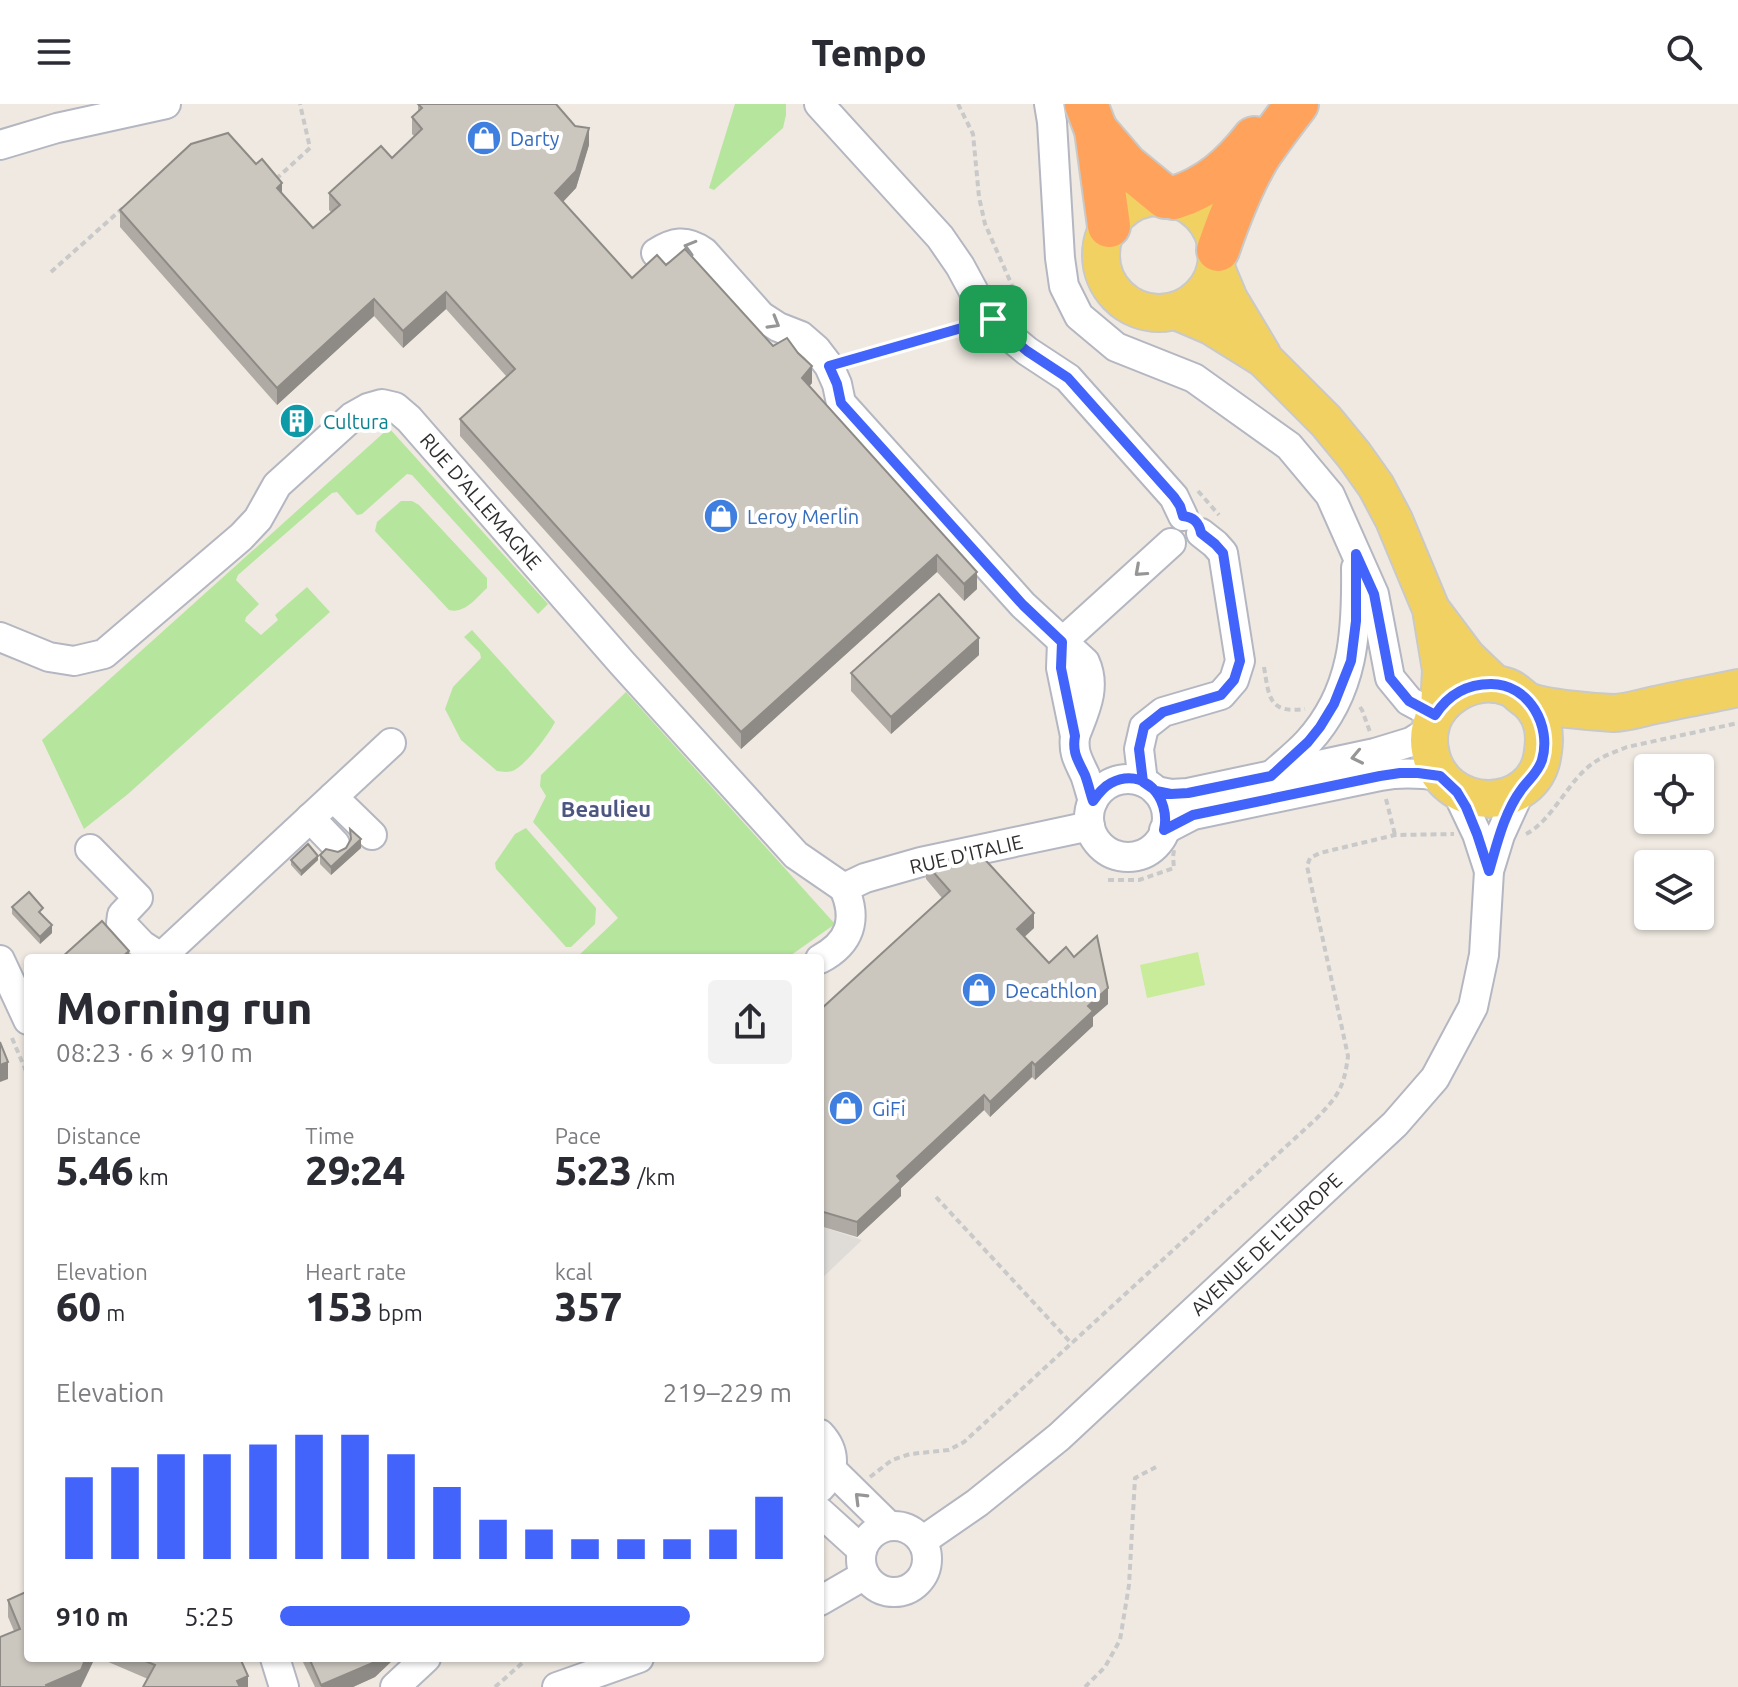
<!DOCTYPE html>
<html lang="en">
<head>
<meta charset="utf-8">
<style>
	:root { --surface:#fff; --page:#f2f2f3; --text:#2b2b33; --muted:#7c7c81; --accent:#4264fb }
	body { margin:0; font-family:Ubuntu,sans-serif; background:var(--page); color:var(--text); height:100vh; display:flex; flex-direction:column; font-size:30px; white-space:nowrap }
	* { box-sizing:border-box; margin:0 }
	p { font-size:26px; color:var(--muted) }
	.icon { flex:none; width:44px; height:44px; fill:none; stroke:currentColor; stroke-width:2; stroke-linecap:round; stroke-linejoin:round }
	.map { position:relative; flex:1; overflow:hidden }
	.details { position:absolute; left:24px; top:850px; width:800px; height:708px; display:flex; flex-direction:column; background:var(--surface); border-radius:8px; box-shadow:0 2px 6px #0004 }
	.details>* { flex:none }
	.controls { position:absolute; left:1634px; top:650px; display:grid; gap:16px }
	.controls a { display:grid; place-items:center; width:80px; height:80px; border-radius:8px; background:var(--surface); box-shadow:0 2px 6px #0004; font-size:40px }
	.pin { position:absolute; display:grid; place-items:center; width:68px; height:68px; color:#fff; margin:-34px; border-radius:16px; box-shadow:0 4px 12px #0006 }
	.round { display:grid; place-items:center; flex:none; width:84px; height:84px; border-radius:8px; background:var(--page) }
	.headline { display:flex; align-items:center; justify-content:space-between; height:136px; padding:0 32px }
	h1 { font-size:44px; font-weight:800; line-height:60px }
	.figures { display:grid; grid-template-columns:repeat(3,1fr); gap:12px; height:136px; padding:8px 32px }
	.figures div { display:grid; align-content:center }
	.figures b { font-size:40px; font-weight:800 }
	.figures small { font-size:22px; font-weight:400 }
	.figures p { font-size:22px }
	.chart { height:224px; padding:16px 32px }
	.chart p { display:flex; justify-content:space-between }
	.chart svg { width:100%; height:144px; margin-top:8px; stroke:var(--accent); stroke-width:6 }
	ul { padding:0 32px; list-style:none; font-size:26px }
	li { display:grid; grid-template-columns:128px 96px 1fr; align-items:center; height:60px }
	li i { height:20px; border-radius:10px; background:var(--accent) }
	header { display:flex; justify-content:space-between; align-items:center; height:104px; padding:0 32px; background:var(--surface); font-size:36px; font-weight:800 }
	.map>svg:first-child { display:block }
	.green { fill:#b6e59e }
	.pitch { fill:#c9ec9a }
	.plaza { fill:#dfdcd8 }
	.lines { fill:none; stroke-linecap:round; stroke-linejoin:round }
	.minor-casing { stroke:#b4b7c1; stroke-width:32 }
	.major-casing { stroke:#c9c9c9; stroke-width:40 }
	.highway-casing { stroke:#c9c9c9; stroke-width:46 }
	.path { stroke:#c9c9c9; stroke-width:4; stroke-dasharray:6 4; stroke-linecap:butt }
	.minor { stroke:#fff; stroke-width:28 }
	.major { stroke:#f2d163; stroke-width:36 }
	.highway { stroke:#ffa35c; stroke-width:42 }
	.wall { fill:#afaba4 }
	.shaded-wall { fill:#8e8b86 }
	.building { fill:#cbc7bf; stroke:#8e8b86; stroke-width:2 }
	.oneway { stroke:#969696 }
	.route-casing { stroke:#fff; stroke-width:16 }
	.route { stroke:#4264fb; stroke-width:10 }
	.labels { text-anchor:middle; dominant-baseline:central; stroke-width:8; stroke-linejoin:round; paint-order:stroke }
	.shop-label { font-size:20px; fill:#366cbe; stroke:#fff; text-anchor:start }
	.culture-label { font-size:20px; fill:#0d838f; stroke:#fff; text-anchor:start }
	.street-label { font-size:20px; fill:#2e2e2e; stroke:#fff }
	.neighbourhood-label { font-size:22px; font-weight:bold; fill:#4d5680; stroke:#fff }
</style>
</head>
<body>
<header><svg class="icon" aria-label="menu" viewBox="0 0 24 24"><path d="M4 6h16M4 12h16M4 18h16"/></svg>Tempo<svg class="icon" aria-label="search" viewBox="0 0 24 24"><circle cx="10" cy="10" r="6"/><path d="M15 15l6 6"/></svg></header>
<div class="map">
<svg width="1738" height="1583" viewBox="0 0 1738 1583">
	<rect width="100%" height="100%" fill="#efe9e1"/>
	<g class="green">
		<path d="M 735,0 L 786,0 L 786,11 L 783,24 L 714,86 L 709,84 Z"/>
		<path d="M 389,324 L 548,500 L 538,510 L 412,371 L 407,370 L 362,410 L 357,411 L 337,388 L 332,389 L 238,471 L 236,476 L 259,500 L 246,513 L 245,517 L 261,531 L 278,516 L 275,511 L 307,483 L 330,508 L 128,690 L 84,725 L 42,636 Z"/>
		<path d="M 401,397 L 412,397 L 419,401 L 487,474 L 487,484 C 476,494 465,510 449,506 L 375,427 L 377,418 Z"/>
		<path d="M 472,526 L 555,618 C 549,630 528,658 516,665 C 511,669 503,668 497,667 L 461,636 L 445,605 L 453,583 L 481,554 L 480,549 L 464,533 Z"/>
		<path d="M 626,588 L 835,820 L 787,854 L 576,854 L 618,814 L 533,718 L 546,692 L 540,682 L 541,671 Z"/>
		<path d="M 526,724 L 596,804 L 595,820 L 571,843 L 566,843 L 496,765 L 495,759 L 515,730 Z"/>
	</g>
	<path class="pitch" d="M 1198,848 L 1205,881 L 1147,894 L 1140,861 Z"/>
	<path class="plaza" d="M 820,1122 L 862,1136 L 820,1176 Z"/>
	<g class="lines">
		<g class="minor-casing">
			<g id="minor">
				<path d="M 819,0 L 940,133 L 960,162 L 980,199 L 993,215 L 1009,232 L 1027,247 L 1068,274 L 1174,393 L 1183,412"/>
				<path d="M 1049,0 L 1052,18 L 1060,154 L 1064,182 L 1079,212 L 1116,243 L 1194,274 L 1289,342 L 1330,391 L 1374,490 L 1390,574 L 1409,597 L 1435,611"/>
				<path d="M 0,41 L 57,24 L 166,0"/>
				<path d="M 656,149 C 673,138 686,135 704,148 L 761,212 L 778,223 L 801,232 L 816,245 L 829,262 L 837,280 L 841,299 L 1023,501 L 1085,558 C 1097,584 1084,608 1075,632"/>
				<path d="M 0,533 L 49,553 L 74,557 L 104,550 L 241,433 L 258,415 L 277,381 L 352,313 L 368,304 L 382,300 L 395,303 L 409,315 L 622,559 L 796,751 L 844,784"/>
				<path d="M 1272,671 C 1284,660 1297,650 1308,638 C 1354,588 1357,528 1356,464"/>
				<circle cx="1128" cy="714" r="39"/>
				<path d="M 1143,678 L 1139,645 L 1144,623 L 1163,608 L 1221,591 L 1234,576 L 1240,557 L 1223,449 L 1215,440 L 1201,429"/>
				<path d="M 1156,687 L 1171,690 L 1188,689 L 1375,649 L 1411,638 L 1430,626"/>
				<path d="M 1457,688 L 1477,730 L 1489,767"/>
				<path d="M 333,693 L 372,731"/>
				<path d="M 1093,697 C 1090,688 1088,679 1085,671 C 1078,656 1073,649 1075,632 L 1061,564 L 1062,538 L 1171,439"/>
				<path d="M 310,714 L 335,740"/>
				<path d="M 1164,726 L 1193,711 L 1380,672 C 1401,668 1419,669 1440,672"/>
				<path d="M 90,745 L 138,794 L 122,811 L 121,819 L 142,841 L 162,854"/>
				<path d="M 844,784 L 865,774 L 921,758 L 1090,722"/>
				<path d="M 161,853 L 391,639"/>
				<path d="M 820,855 C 850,839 858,816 844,784"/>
				<path d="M 0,856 L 28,916"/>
				<path d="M 820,1330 C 836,1347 836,1367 820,1384"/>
				<path d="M 832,1366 L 889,1422"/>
				<path d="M 820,1408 L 862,1446"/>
				<circle cx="894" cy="1455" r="33"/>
				<path d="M 922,1437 L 977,1399 L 1059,1333 L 1395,1020 L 1435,974 L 1473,903 L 1484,851 L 1489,767 L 1500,731 L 1521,685"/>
				<path d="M 820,1497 L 865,1471"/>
				<path d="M 275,1554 L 284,1583"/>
				<path d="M 395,1583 L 426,1554"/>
				<path d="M 557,1583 L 639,1554"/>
			</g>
		</g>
		<g class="major-casing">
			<g id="major">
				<circle cx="1159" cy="151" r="58"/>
				<path d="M 1216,164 L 1229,195 L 1262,250"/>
				<path d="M 1176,207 L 1211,222 L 1264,255 L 1326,317 L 1354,351 L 1376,382 L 1394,416 L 1431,505 L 1441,566 L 1439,605"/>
				<path d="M 1434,509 L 1467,553 L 1495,580"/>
				<path d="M 1528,597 C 1532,601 1536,606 1539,612 C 1544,623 1545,635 1543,647 C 1537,711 1441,711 1430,646 C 1427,631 1431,613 1442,601 C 1459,583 1484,574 1508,583 C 1516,586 1521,593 1528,597 C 1544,604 1594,608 1613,609 C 1626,609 1641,604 1655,601 C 1682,595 1710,590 1738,584"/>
			</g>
		</g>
		<g class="highway-casing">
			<g id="highway">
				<path d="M 1086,0 L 1096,26 L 1109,122"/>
				<path d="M 1096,26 L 1126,61 L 1165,93"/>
				<path d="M 1174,94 C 1209,83 1232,62 1254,34"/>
				<path d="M 1218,146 C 1229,114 1241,82 1259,52 C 1271,34 1284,17 1297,0"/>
			</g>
		</g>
		<g class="path">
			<path d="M 958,0 L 973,30 L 979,93 L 985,120 L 1014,186 L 1012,203"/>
			<path d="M 276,75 L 310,44 L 300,0"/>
			<path d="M 51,168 L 124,103"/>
			<path d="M 850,256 L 968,222"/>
			<path d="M 1198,387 L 1219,411"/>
			<path d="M 1264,563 C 1269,592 1268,610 1305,605"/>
			<path d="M 1360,603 L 1362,606 L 1370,628"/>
			<path d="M 1386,695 L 1395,731"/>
			<path d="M 1526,730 C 1552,717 1568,677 1592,660 C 1602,652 1615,648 1627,643 L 1738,619"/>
			<path d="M 1108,776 L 1139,776 L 1174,764 L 1173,753 L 1174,746"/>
			<path d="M 12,934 L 28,972"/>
			<path d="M 936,1093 L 1072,1240"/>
			<path d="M 870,1373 L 892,1356 L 910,1350 L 949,1346 L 964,1338 L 1316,1015 C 1338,992 1344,984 1348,952 L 1307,762 L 1310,754 L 1320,749 L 1395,731 L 1454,730"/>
			<path d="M 495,1583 L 528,1554"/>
			<path d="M 1085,1583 L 1105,1563 L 1120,1536 L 1129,1481 L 1135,1374 L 1156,1363"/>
		</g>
		<use href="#minor" class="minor"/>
		<use href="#major" class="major"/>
		<use href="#highway" class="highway"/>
	</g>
	<g class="wall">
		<path d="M 418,0 L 589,41 L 576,84 L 563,98 L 632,174 L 666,161 L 773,242 L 812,279 L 809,282 L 977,485 L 964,497 L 937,468 L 741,645 L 460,332 L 460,315 L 507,273 L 446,205 L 403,244 L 374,212 L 277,301 L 120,123 L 120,106 L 282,90 L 313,124 L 331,108 L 329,106 L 329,89 L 392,54 L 414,32 L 412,30 L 412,13 L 418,7 Z"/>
		<path d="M 979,551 L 891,630 L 851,587 L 851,569 Z"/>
		<path d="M 350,725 L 361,744 L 331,771 L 320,760 L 320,751 L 338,748 L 346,744 L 351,737 Z"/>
		<path d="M 291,756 L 318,756 L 301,772 L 291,761 Z"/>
		<path d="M 926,760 L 1034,824 L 1024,833 L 1049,859 L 1108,900 L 1093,913 L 1093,922 L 1035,976 L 1032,973 L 990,1013 L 984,1006 L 901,1084 L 901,1092 L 857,1133 L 820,1122 L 820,906 L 942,794 L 926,775 Z"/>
		<path d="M 12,803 L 43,811 L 52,829 L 40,840 L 12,810 Z"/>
		<path d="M 8,1496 L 81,1583 L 14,1527 L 8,1513 Z"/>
		<path d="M 99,1554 L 185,1554 L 248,1583 L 148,1575 Z"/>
		<path d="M 301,1554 L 395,1554 L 375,1573 L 353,1583 L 315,1583 Z"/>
	</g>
	<g class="shaded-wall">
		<path d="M 589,24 L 589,41 L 576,84 L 555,106 L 555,89 Z"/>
		<path d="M 282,79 L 282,96 L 277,84 Z"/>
		<path d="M 446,188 L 446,205 L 403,244 L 403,227 Z"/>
		<path d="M 374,195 L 374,212 L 277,301 L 277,284 Z"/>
		<path d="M 812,262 L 812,279 L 802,291 L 802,274 Z"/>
		<path d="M 937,451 L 937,468 L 741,645 L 741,628 Z"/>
		<path d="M 977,468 L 977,485 L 964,497 L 964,480 Z"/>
		<path d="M 979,534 L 979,551 L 891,630 L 891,613 Z"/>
		<path d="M 361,735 L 361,744 L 331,771 L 331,763 Z"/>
		<path d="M 318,752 L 318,756 L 301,772 L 301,767 Z"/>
		<path d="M 1034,809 L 1034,824 L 1017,840 L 1017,825 Z"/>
		<path d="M 52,821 L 52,829 L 40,840 L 40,833 Z"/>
		<path d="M 129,847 L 129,854 L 121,854 Z"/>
		<path d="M 1108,884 L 1108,900 L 1093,913 L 1093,922 L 1035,976 L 1035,961 L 1088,902 Z"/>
		<path d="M 8,958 L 8,975 L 0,978 L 0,961 Z"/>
		<path d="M 1032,958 L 1032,973 L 990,1013 L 990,998 Z"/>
		<path d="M 984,991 L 984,1006 L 901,1084 L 901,1092 L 857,1133 L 857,1118 L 897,1072 Z"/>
		<path d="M 86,1554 L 95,1554 L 81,1583 L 46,1583 L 46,1581 Z"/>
		<path d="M 379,1554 L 395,1554 L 375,1573 L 353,1583 L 321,1583 L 321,1581 Z"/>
		<path d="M 248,1572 L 248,1583 L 237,1583 L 237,1577 Z"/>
	</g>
	<g class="building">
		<path d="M 418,0 L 556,0 L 575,22 L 589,24 L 576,67 L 555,89 L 632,174 L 657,151 L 666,161 L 685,145 L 773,242 L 787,234 L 798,249 L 812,262 L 802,274 L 977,468 L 964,480 L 937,451 L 741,628 L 460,315 L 515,265 L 446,188 L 403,227 L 374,195 L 277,284 L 120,106 L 191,40 L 228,29 L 256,60 L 262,55 L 282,79 L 277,84 L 313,124 L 340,101 L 329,89 L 381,42 L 392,54 L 422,25 L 412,13 L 422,4 Z"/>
		<path d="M 939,490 L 979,534 L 891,613 L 851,569 Z"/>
		<path d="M 350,725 L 361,735 L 331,763 L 320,751 L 326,745 L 338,748 L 346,744 L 351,735 Z"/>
		<path d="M 308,740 L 318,752 L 301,767 L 291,756 Z"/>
		<path d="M 979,749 L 1034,809 L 1017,825 L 1049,859 L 1066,843 L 1074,853 L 1097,832 L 1108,884 L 1088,902 L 1093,907 L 1035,961 L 1032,958 L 990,998 L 984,991 L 897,1072 L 901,1077 L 857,1118 L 820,1107 L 820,906 L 950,787 L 926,760 Z"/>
		<path d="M 29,788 L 43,804 L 39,808 L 52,821 L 40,833 L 12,803 Z"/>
		<path d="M 102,817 L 129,847 L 121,854 L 61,854 Z"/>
		<path d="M 0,938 L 8,958 L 0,961 Z"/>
		<path d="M 28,1487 L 28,1554 L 86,1554 L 81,1566 L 46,1581 L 47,1583 L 0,1583 L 0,1533 L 20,1525 L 8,1496 Z"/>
		<path d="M 138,1554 L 240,1554 L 248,1572 L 237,1577 L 240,1583 L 143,1583 L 155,1561 Z"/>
		<path d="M 309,1554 L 379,1554 L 375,1558 L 321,1581 Z"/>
	</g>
	<defs><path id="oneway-chevron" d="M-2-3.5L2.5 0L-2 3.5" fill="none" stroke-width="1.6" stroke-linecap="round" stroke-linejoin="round" transform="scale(2)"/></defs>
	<g class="oneway">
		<use href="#oneway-chevron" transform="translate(690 143) rotate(-164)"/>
		<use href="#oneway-chevron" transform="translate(774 219) rotate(30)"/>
		<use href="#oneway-chevron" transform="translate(1140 467) rotate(138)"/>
		<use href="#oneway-chevron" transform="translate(1357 653) rotate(168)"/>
		<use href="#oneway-chevron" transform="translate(860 1394) rotate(-135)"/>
	</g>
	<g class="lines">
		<g class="route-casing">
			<path id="route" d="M 993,215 L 829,262 L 837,280 L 841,299 L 1023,501 L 1062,538 L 1061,564 L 1075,632 C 1072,649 1078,656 1085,671 C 1088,679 1090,688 1093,697 C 1098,690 1103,683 1111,679 C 1144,662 1171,694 1164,726 L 1193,711 L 1380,672 L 1400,669 L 1418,669 L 1440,672 L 1457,688 L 1466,703 L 1477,730 L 1489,767 C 1497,740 1504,709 1521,686 C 1528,676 1538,669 1542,656 C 1552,622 1529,580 1491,580 C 1467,580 1448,591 1435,611 L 1409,597 L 1390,574 L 1374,490 L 1356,450 L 1356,517 L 1351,557 L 1334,600 L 1320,623 L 1308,638 L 1271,672 L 1188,689 L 1171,690 L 1156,687 L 1143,678 L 1139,645 L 1144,623 L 1163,608 L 1221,591 L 1234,576 L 1240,557 L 1223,449 L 1215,440 L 1201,429 C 1199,418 1193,413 1183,412 L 1180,402 L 1174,393 L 1068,274 L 1027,247 L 1009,232 L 993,215"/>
		</g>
		<use href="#route" class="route"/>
	</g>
	<defs>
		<g id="shop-disc" transform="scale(1.8)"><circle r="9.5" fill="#3f7fe0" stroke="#fff"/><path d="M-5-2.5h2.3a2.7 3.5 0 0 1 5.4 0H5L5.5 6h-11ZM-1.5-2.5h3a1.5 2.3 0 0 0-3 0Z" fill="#fff"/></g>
		<g id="building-disc" transform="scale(1.8)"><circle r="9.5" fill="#0f9aa8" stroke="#fff"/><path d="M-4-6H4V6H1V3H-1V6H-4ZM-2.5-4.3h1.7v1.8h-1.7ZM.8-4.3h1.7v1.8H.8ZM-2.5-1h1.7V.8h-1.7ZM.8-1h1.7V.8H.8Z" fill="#fff"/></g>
	</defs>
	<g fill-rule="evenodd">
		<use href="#shop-disc" x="484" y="34"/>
		<use href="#building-disc" x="297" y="317"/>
		<use href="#shop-disc" x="721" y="412"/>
		<use href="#shop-disc" x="979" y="886"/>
		<use href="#shop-disc" x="846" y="1004"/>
	</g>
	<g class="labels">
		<g class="shop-label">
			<text x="510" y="34">Darty</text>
			<text x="747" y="412">Leroy Merlin</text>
			<text x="1005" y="886">Decathlon</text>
			<text x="872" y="1004">GiFi</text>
		</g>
		<g class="culture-label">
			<text x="323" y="317">Cultura</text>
		</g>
		<g class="street-label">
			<text transform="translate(481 397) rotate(49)">RUE D'ALLEMAGNE</text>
			<text transform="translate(966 750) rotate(-13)">RUE D'ITALIE</text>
			<text transform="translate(1266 1140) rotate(-43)">AVENUE DE L'EUROPE</text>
		</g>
		<g class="neighbourhood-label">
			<text x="606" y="704">Beaulieu</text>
		</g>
	</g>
</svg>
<div class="controls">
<a><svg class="icon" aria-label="locate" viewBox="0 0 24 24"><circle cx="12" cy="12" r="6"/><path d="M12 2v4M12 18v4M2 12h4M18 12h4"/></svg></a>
<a><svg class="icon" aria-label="layers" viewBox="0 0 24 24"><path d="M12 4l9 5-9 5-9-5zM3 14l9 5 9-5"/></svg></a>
</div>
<div class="pin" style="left:993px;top:215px;background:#1e9e55"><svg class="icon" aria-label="arrive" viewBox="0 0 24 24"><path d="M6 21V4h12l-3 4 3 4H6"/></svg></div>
<section class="details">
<div class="headline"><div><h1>Morning run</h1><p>08:23 · 6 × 910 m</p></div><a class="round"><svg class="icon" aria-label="share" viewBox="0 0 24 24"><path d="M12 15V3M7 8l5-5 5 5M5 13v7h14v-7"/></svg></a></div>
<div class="figures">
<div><p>Distance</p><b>5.46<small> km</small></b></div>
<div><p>Time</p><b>29:24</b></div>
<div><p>Pace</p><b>5:23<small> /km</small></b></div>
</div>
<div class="figures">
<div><p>Elevation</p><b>60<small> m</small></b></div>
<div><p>Heart rate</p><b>153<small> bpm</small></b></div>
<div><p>kcal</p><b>357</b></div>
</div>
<div class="chart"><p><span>Elevation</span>219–229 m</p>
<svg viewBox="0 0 160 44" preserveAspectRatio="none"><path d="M5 44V19M15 44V16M25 44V12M35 44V12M45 44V9M55 44V6M65 44V6M75 44V12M85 44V22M95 44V32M105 44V35M115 44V38M125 44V38M135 44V38M145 44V35M155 44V25"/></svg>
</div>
<ul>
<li><b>910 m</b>5:25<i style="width:80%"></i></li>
</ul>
</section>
</div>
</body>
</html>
